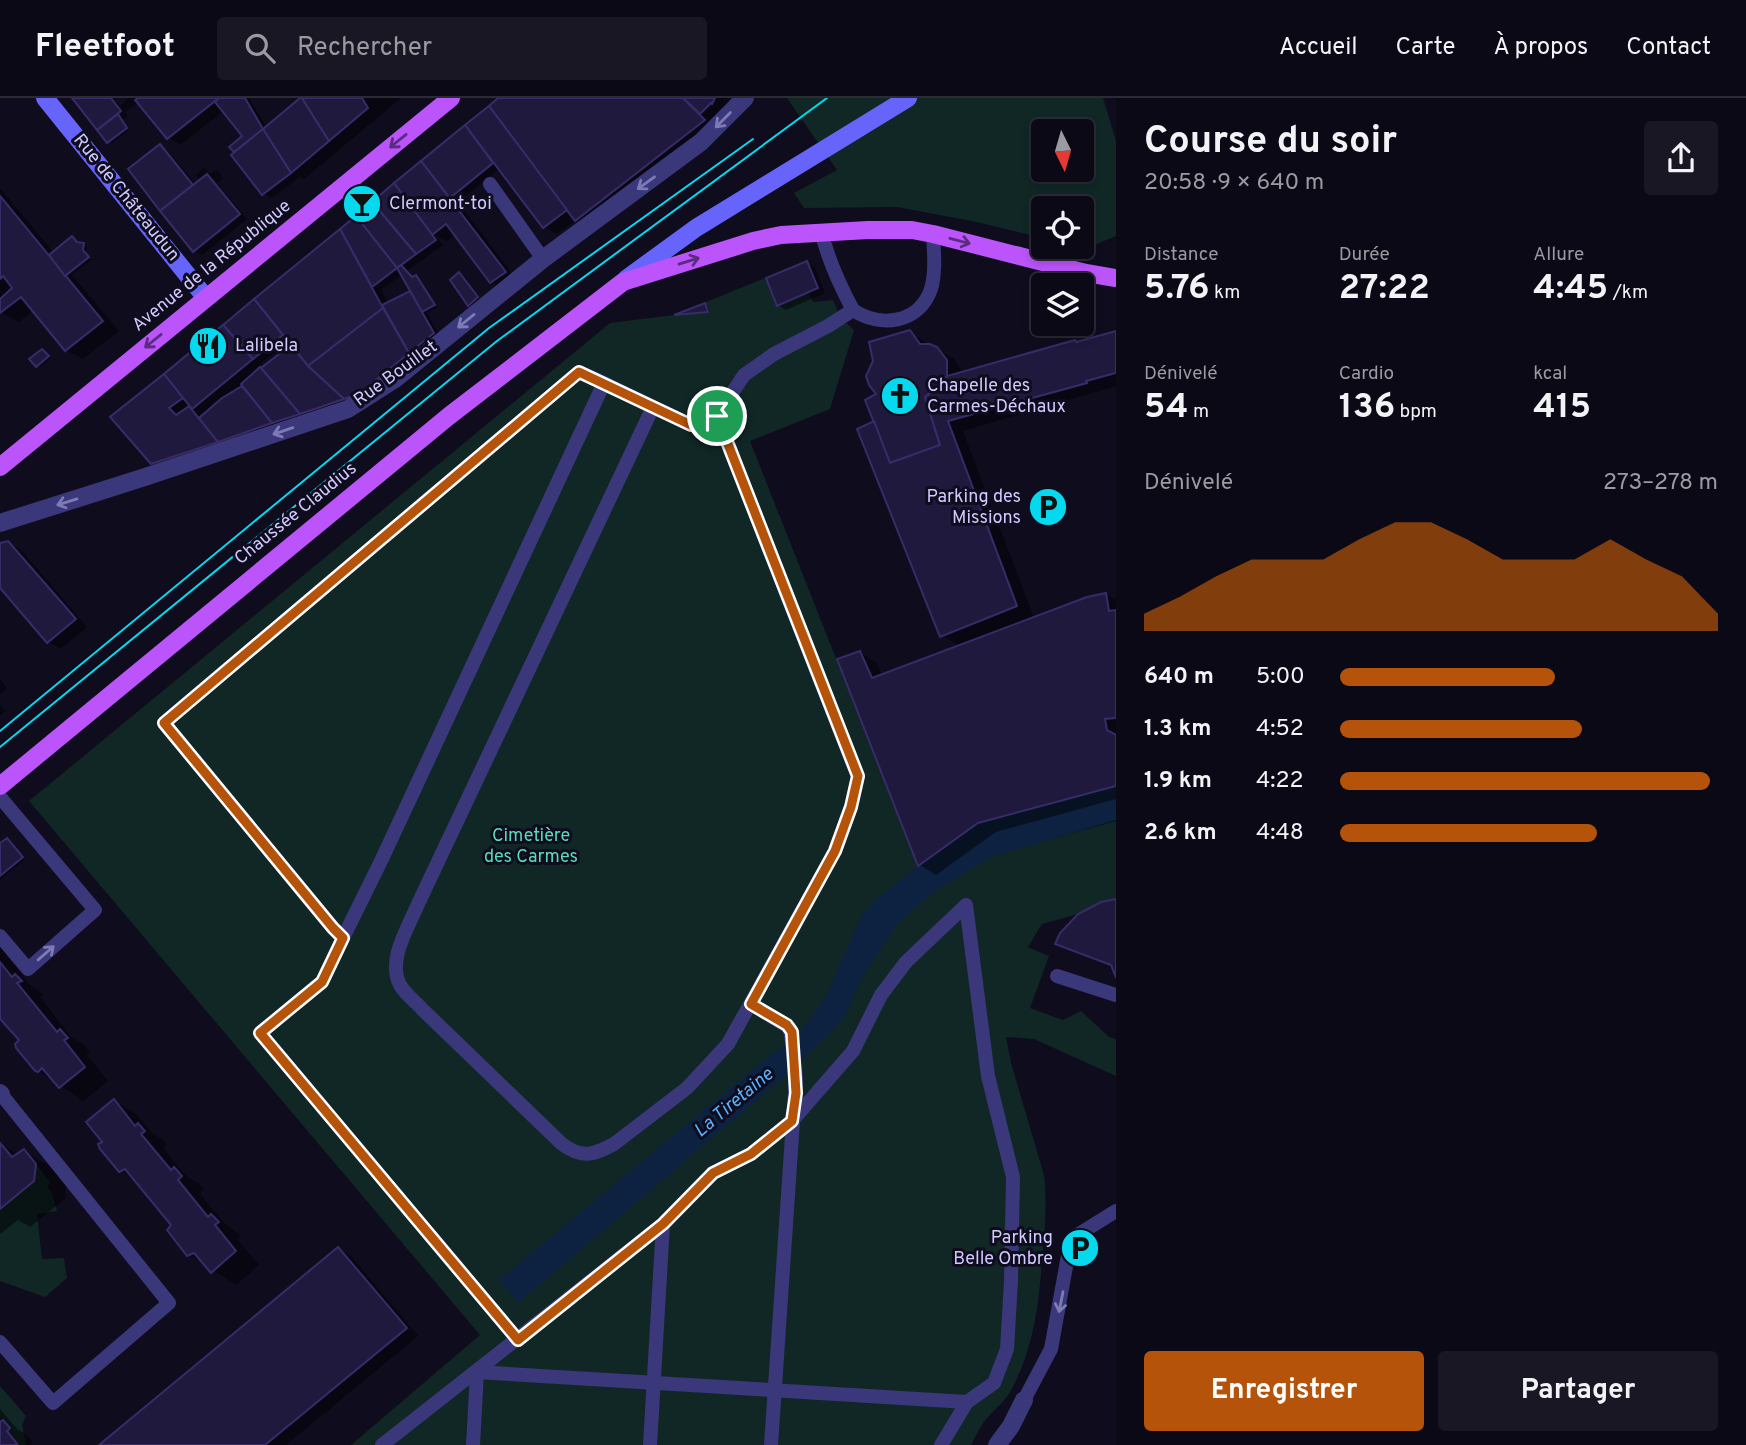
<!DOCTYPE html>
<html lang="fr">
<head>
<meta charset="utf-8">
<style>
	:root { --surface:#0b0916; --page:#191723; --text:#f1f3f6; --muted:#9a9aa1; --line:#2b2a35; --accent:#b45309 }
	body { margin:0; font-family:Overpass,sans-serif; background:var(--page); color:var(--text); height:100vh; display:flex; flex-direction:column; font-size:26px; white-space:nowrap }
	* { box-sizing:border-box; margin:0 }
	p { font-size:23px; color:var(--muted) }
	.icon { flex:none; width:38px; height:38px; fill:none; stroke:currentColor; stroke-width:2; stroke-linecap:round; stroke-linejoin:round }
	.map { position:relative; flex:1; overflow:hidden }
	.side { display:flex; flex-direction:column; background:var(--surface); width:630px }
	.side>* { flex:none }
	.needle { width:46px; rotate:175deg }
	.controls { position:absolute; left:1031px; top:21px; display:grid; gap:14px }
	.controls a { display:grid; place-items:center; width:63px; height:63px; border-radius:7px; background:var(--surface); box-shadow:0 4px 10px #0003,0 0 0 2px var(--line); font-size:35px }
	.pin { position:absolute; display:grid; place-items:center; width:60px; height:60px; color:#fff; margin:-30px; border:4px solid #fff; border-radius:50%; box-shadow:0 2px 7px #0007 }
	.round { display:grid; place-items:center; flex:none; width:74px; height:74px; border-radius:7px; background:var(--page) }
	.overview { display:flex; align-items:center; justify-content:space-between; height:119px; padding:0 28px }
	h1 { font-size:38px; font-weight:700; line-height:52px }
	.stats { display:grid; grid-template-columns:repeat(3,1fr); gap:10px; height:119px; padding:7px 28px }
	.stats div { display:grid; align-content:center }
	.stats b { font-size:35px; font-weight:700 }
	.stats small { font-size:19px; font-weight:400 }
	.stats p { font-size:19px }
	.chart { height:196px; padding:14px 28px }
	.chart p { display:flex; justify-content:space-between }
	.chart svg { width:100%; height:126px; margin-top:7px; fill:var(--accent); opacity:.7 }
	.cta { display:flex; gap:14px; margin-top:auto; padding:14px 28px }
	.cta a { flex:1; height:80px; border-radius:7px; background:var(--accent); color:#fff; font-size:28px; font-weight:700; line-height:80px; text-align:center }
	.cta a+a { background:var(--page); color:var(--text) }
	ul { padding:0 28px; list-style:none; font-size:23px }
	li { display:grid; grid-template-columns:112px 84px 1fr; align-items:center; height:52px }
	li i { height:18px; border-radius:9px; background:var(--accent) }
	header { display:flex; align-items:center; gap:42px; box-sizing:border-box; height:98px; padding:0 35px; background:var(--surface); border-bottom:2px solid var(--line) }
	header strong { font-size:33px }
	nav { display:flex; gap:38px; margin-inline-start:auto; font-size:24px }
	.search { width:490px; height:63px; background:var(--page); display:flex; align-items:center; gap:18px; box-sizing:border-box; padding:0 24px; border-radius:7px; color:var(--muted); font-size:26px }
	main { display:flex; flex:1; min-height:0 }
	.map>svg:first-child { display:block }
	.green { fill:#102726; fill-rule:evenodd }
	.water { fill:#0d2241 }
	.shadow { fill:#0007; fill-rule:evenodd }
	.building { fill:#20193e; stroke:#372c69; stroke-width:2 }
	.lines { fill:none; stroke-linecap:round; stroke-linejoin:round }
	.lane { stroke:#3a387b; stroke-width:14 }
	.street { stroke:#3a387b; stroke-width:18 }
	.secondary { stroke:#6664fb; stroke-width:18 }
	.primary { stroke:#bb54fa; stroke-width:18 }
	.tram { stroke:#06d9ee; stroke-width:2 }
	.oneway { stroke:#7e7ab6 }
	.oneway2 { stroke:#5c2c81 }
	.route-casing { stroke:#fff; stroke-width:14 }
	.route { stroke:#b45309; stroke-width:9 }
	.labels { text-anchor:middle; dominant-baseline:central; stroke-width:6; stroke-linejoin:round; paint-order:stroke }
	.street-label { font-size:18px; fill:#d0cafe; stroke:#0f0c1e }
	.poi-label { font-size:18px; fill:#d0cafe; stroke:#0f0c1e; text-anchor:start }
	.park-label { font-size:18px; fill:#59dbb9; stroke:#0f0c1e }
	.water-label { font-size:19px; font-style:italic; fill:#5bb2fb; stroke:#0f0c1e }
</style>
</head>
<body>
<header>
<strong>Fleetfoot</strong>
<div class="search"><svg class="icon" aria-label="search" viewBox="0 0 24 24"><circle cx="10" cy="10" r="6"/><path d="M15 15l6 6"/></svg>Rechercher</div>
<nav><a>Accueil</a><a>Carte</a><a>À propos</a><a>Contact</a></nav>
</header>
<main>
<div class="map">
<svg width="1116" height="1347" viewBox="0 0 1116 1347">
	<rect width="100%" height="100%" fill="#0f0c1e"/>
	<g class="green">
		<path d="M 787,0 L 1103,0 L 1116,43 L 1116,138 L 1087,150 L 1081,149 L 1082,110 L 1043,110 L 1043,140 L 977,124 L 897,109 L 804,110 L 794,95 L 837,72 ZM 1043,33 L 1082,33 L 1082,72 L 1043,72 Z"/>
		<path d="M 807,163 L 818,190 L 809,195 L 813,204 L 833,202 L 840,219 L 854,232 L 830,311 L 750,343 L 918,768 L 978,725 L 1002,754 L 1116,723 L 1116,801 L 1101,804 L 1078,816 L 1042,826 L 1028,849 L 1049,858 L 1030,910 L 1063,922 L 1081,913 L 1109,939 L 1116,941 L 1116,978 L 1034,941 L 1006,939 L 1011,965 L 1044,1077 C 1047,1106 1045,1134 1042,1162 C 1039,1208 1033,1250 1012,1291 C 1004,1305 993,1312 984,1324 C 979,1331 975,1339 971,1347 L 351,1347 L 480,1237 L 29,703 L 610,225 L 674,217 Z"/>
		<path d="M 36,1066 L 50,1084 L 47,1089 L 52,1096 L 57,1113 L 37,1116 L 42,1161 L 64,1160 L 67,1180 L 45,1199 L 0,1183 L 0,1111 L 34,1083 Z"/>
		<path d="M 0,1288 L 26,1318 L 22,1327 L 26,1347 L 18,1347 L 7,1333 L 10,1329 L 4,1322 L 0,1324 Z"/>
	</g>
	<path class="water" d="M 1116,688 L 1116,722 L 991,759 L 929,797 L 896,828 L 862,880 L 844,919 L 826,939 L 790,974 L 518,1205 L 499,1182 L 772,956 L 798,937 L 824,902 L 862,817 L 878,800 L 918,768 L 978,725 Z"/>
	<g class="shadow">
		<path d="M 74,0 L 114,0 L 120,8 L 128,0 L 249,0 L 267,30 L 302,0 L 401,0 L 304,81 L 300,79 L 272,100 L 264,95 L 232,49 L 244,39 L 224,13 L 180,47 L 168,40 L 139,4 L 125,14 L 128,18 L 123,22 L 129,32 L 112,45 Z"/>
		<path d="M 500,0 L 727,0 L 729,4 L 725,12 L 593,132 L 576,122 L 557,136 L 544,129 L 500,70 L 458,104 L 517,182 L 504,191 L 492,184 L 456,136 L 446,143 L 436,138 L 443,147 L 407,173 L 413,181 L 416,179 L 420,181 L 437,210 L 427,215 L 441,240 L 373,302 L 165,372 L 152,365 L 113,320 ZM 403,176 L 412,194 L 389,206 L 381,192 ZM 290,243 L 298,253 L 291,249 L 264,268 L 261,265 Z"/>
		<path d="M 160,49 L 168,53 L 196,87 L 201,83 L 196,77 L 204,70 L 210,76 L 216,72 L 219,74 L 223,80 L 217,85 L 247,121 L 202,157 L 194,153 L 130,72 Z"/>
		<path d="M 0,90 L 54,155 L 72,140 L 87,148 L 86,155 L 91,162 L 72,177 L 119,233 L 83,261 L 66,252 L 33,212 L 19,224 L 0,214 Z"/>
		<path d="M 807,165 L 815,170 L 825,195 L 786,212 L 778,207 Z"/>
		<path d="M 460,176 L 480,202 L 473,208 L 469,206 Z"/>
		<path d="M 705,206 L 708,209 L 710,215 L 681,216 Z"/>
		<path d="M 909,234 L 954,261 L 963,275 L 1075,243 L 1079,245 L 1116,235 L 1116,288 L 963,333 L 1034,520 L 1106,496 L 1116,502 L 1116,701 L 996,734 L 936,777 L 920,767 L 839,562 L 860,555 L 877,565 L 882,578 L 960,548 L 941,537 L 876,324 L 878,297 Z"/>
		<path d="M 46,255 L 51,260 L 40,269 L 37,267 Z"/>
		<path d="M 8,445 L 21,452 L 87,529 L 61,551 L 49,544 L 0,488 L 0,447 Z"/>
		<path d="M 0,581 L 7,590 L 0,596 Z"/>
		<path d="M 0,607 L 5,613 L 0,618 Z"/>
		<path d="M 7,742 L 25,761 L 0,782 L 0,748 Z"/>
		<path d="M 1116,803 L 1116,875 L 1113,869 L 1070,852 L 1057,845 Z"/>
		<path d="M 0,849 L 28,885 L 44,897 L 40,899 L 72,940 L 84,947 L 90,954 L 86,956 L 108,983 L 83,1003 L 37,972 L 22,943 L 12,930 L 0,924 Z"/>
		<path d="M 114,1003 L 137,1017 L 152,1035 L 162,1041 L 167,1047 L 163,1050 L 187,1079 L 198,1085 L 204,1092 L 200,1096 L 224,1125 L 241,1138 L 237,1141 L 259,1167 L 236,1187 L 188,1156 L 173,1126 L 134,1080 L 120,1072 L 105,1044 Z"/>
		<path d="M 0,1046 L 18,1057 L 24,1053 L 55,1071 L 66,1085 L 65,1101 L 30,1129 L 18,1122 L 0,1136 Z"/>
		<path d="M 339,1151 L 351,1158 L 418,1238 L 286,1347 L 101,1347 Z"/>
		<path d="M 0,1311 L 17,1331 L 27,1337 L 33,1344 L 30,1347 L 0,1347 Z"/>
	</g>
	<g class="building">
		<path d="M 72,0 L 111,0 L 121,13 L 97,32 Z"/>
		<path d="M 138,0 L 219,0 L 167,41 L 135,2 Z"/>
		<path d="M 219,0 L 245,0 L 263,31 L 234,54 L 229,49 L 242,38 L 215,4 Z"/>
		<path d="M 300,0 L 302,0 L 329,43 L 291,75 L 263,31 Z"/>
		<path d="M 302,0 L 362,0 L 368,10 L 329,43 Z"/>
		<path d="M 498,0 L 683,0 L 705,22 L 575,123 L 489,8 Z"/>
		<path d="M 683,0 L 715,0 L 712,6 L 711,5 L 700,16 Z"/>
		<path d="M 489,8 L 567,112 L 543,130 L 465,27 Z"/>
		<path d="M 118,16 L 127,30 L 107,45 L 97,32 Z"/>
		<path d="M 465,27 L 493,65 L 450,100 L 421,63 Z"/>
		<path d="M 263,31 L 291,75 L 262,97 L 231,57 Z"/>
		<path d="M 160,46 L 193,87 L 160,113 L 128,71 Z"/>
		<path d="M 421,63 L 506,174 L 490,185 L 446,126 L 432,137 L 394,85 Z"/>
		<path d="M 207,76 L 240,116 L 193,154 L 160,113 Z"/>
		<path d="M 394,85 L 436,142 L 416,156 L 372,104 Z"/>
		<path d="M 0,98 L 103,223 L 65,253 L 21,199 L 0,215 L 0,201 L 12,190 L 3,178 L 0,181 Z"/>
		<path d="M 372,104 L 416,156 L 397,170 L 356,118 Z"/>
		<path d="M 356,118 L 397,170 L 372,189 L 340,131 Z"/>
		<path d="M 340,131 L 383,210 L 308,268 L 254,201 Z"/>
		<path d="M 72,138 L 77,144 L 84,145 L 83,152 L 89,159 L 65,178 L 49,157 Z"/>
		<path d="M 807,163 L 818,190 L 777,208 L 766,180 Z"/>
		<path d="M 401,167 L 412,179 L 416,177 L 435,207 L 422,214 L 397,170 Z"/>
		<path d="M 459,174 L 478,199 L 468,208 L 450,182 Z"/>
		<path d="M 410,193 L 434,235 L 409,255 L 382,207 Z"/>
		<path d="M 254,201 L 283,237 L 253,261 L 223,227 Z"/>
		<path d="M 705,205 L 708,214 L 674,217 Z"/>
		<path d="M 383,210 L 409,255 L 360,295 L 344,301 L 308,268 Z"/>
		<path d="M 223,227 L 253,261 L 192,311 L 164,276 Z"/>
		<path d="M 910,232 L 920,246 L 930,246 L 937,249 L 947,262 L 947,278 L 943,285 L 925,299 L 940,347 L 890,365 L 865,302 L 876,296 L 869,287 L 866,278 L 873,263 L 869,244 Z"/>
		<path d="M 1116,233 L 1116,275 L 1086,283 L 1087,285 L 948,323 L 1017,508 L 940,539 L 857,331 L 874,323 L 890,365 L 940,347 L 925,299 L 943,285 L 947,278 L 1075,242 L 1076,244 Z"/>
		<path d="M 291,247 L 308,268 L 344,301 L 300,316 L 261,270 Z"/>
		<path d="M 42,251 L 49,258 L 36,269 L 29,261 Z"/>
		<path d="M 260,269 L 261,270 L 300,316 L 272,325 L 241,286 Z"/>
		<path d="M 164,276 L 183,300 L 169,310 L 176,317 L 189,308 L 218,344 L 151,366 L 110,319 Z"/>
		<path d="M 242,288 L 272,325 L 218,344 L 199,320 L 222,300 Z"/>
		<path d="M 8,443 L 76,521 L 47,545 L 0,490 L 0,445 Z"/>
		<path d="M 1106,495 L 1109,513 L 1116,512 L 1116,620 L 1105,621 L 1107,632 L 1116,637 L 1116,688 L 978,725 L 918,768 L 837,561 L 860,553 L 872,580 L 1087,499 Z"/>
		<path d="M 7,740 L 23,759 L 0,778 L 0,745 Z"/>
		<path d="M 1116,801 L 1116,880 L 1111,867 L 1055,846 L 1060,835 L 1078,816 L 1101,804 Z"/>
		<path d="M 0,864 L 12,879 L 15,876 L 22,883 L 17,885 L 57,934 L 60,931 L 68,940 L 64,942 L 85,969 L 59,990 L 42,970 L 38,974 L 35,973 L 16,950 L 15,946 L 19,942 L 0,921 Z"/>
		<path d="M 114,1001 L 135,1028 L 138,1025 L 145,1033 L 141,1036 L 171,1072 L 174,1069 L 182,1078 L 178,1082 L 208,1119 L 211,1116 L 219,1124 L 215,1127 L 236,1153 L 211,1175 L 194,1155 L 187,1158 L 167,1132 L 171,1127 L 125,1071 L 119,1074 L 100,1051 L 98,1046 L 102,1044 L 86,1024 Z"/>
		<path d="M 0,1045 L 12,1059 L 24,1051 L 36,1066 L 34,1083 L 0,1111 Z"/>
		<path d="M 338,1149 L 407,1230 L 265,1347 L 99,1347 Z"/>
		<path d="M 3,1322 L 10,1330 L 7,1333 L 18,1347 L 0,1347 L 0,1324 Z"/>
	</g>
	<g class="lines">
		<g class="lane">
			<path d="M 490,86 L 543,161"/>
			<path d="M 853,212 C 880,230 919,226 931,191 C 936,175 934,153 933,136"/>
			<path d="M 717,318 L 744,277 L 774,256 L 828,228 L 853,212 C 839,186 828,161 821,133"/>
			<path d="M 0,699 L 95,812 L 28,871 L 0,838"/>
			<path d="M 343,840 L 381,763 L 604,285 L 653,309 L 418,806 C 408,830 387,862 400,887 C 405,896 416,904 423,912 L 562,1046 C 582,1061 594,1057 614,1046 L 687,990 L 728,946 L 835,753 L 851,709 L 858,679 L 717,318 L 691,327 L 653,309"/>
			<path d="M 1057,878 L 1116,897"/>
			<path d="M 751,906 L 790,930 L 796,979 L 771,1347"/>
			<path d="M 518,1242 L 260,935 L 322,884 L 343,840 L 333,830 L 164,625 L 579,274 L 604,285"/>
			<path d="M 0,1244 L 53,1305 L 169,1205 L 1,996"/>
			<path d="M 1024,1302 L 1051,1251 L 1071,1141 L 1116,1113"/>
			<path d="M 382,1347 L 663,1126 L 713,1075 L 751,1056 L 792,1023 L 853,953 L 881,897 L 906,864 L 966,807 L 988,978 L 1013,1079 L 1011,1183 L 1007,1251 L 994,1285 L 967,1304 L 941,1347"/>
			<path d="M 473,1347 L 477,1274 L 967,1304"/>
			<path d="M 650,1347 L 663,1126"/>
		</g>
		<g class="street">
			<path d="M 0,425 L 145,379 L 348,311 L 395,281 L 543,161 L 701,44 L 745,0"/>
			<path d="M 0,995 L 1,996"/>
			<path d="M 997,1347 L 1011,1328 L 1024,1302"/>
		</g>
		<g class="secondary">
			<path d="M 45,0 L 206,200"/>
			<path d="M 626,181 L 696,130 L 908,0"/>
		</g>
		<g class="primary">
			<path d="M 0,369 L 451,0"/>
			<path d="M 0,688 L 449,318 L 623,184 L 753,143 L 781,137 L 868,132 L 912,132 L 933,136 L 1086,175 L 1116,180"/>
		</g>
		<g class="tram">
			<path d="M 0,633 L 489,230 L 753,41"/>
			<path d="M 0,649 L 497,243 L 827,0"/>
		</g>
	</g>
	<defs><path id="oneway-shaft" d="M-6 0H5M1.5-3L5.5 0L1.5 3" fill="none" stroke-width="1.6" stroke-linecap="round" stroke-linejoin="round" transform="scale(1.75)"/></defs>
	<g class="oneway">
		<use href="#oneway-shaft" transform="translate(723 22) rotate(135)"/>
		<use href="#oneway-shaft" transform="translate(646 85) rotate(144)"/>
		<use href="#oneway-shaft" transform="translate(466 223) rotate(141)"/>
		<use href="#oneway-shaft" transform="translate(283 333) rotate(161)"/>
		<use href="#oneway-shaft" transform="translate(67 404) rotate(163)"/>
		<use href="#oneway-shaft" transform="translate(46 855) rotate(-41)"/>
		<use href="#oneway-shaft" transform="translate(1061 1204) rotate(101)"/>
	</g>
	<g class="oneway2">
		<use href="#oneway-shaft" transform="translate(398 43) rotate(141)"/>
		<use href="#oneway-shaft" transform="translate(960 143) rotate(15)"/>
		<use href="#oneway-shaft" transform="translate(689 163) rotate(-17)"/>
		<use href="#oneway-shaft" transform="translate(153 243) rotate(141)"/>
	</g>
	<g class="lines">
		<g class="route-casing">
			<path id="route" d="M 579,274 L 691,327 L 717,318 L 858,678 L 851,709 L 835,753 L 751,906 L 787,927 L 792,934 L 796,995 L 792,1023 L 751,1056 L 713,1075 L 663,1126 L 518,1242 L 260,935 L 322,884 L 343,840 L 333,830 L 164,625 Z"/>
		</g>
		<use href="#route" class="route"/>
	</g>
	<defs>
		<g id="bar-disc" transform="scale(2.0125)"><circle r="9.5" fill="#06d9ee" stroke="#0f0c1e"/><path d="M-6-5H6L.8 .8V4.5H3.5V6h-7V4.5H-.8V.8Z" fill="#111"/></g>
		<g id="restaurant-disc" transform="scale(2.0125)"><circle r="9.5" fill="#06d9ee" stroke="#0f0c1e"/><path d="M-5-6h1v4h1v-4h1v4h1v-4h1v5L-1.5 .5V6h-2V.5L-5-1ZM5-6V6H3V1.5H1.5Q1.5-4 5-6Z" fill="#111"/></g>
		<g id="church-disc" transform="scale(2.0125)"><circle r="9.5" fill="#06d9ee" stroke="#0f0c1e"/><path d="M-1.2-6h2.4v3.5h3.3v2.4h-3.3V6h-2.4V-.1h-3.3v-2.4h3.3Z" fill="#111"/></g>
		<g id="parking-disc" transform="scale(2.0125)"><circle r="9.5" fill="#06d9ee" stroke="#0f0c1e"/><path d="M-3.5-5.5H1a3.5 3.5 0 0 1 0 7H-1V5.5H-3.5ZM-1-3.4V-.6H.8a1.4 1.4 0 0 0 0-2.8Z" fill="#111"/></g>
	</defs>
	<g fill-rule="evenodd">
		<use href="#bar-disc" x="362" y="106"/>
		<use href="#restaurant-disc" x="208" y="248"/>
		<use href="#church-disc" x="900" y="298"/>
		<use href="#parking-disc" x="1048" y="409"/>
		<use href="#parking-disc" x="1080" y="1150"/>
	</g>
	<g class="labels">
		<g class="street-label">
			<text transform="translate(126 100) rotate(51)">Rue de Châteaudun</text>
			<text transform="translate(212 168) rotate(-39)">Avenue de la République</text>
			<text transform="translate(396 276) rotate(-36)">Rue Bouillet</text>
			<text transform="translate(296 416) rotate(-39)">Chaussée Claudius</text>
		</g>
		<g class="poi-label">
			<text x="389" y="106">Clermont-toi</text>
			<text x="235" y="248">Lalibela</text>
			<text x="927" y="288">Chapelle des<tspan x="927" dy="21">Carmes-Déchaux</tspan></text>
			<text x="1021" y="399" text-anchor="end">Parking des<tspan x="1021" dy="21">Missions</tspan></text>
			<text x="1053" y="1140" text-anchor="end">Parking<tspan x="1053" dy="21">Belle Ombre</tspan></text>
		</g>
		<g class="park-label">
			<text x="531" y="738">Cimetière<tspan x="531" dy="21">des Carmes</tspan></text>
		</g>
		<g class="water-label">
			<text transform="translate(734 1005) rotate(-40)">La Tiretaine</text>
		</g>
	</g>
</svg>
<div class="controls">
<a><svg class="needle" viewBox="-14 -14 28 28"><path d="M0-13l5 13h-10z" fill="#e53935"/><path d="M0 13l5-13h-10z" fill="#9a9aa1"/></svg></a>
<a><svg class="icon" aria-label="locate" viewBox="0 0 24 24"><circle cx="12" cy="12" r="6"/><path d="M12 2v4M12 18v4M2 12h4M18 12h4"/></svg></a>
<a><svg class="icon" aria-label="layers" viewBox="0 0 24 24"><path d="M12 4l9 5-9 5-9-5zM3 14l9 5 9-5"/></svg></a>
</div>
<div class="pin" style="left:717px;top:318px;background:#1e9e55"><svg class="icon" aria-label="arrive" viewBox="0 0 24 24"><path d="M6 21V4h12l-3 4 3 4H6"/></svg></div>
</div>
<section class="side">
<div class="overview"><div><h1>Course du soir</h1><p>20:58 · 9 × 640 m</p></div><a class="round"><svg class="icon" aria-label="share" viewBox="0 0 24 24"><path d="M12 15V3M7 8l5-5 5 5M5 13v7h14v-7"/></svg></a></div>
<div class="stats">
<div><p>Distance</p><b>5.76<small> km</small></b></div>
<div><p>Durée</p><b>27:22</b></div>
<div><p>Allure</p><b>4:45<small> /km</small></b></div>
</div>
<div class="stats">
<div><p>Dénivelé</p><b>54<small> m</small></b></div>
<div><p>Cardio</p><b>136<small> bpm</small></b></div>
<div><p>kcal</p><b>415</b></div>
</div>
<div class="chart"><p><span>Dénivelé</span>273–278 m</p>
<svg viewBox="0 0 160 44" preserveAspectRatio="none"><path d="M0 44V38L10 32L20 25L30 19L40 19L50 19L60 12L70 6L80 6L90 12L100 19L110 19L120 19L130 12L140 19L150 25L160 38V44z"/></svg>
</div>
<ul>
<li><b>640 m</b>5:00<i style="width:57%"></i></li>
<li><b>1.3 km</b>4:52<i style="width:64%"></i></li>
<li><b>1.9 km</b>4:22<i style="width:98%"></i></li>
<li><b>2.6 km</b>4:48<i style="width:68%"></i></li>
</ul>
<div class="cta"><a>Enregistrer</a><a>Partager</a></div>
</section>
</main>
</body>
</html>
